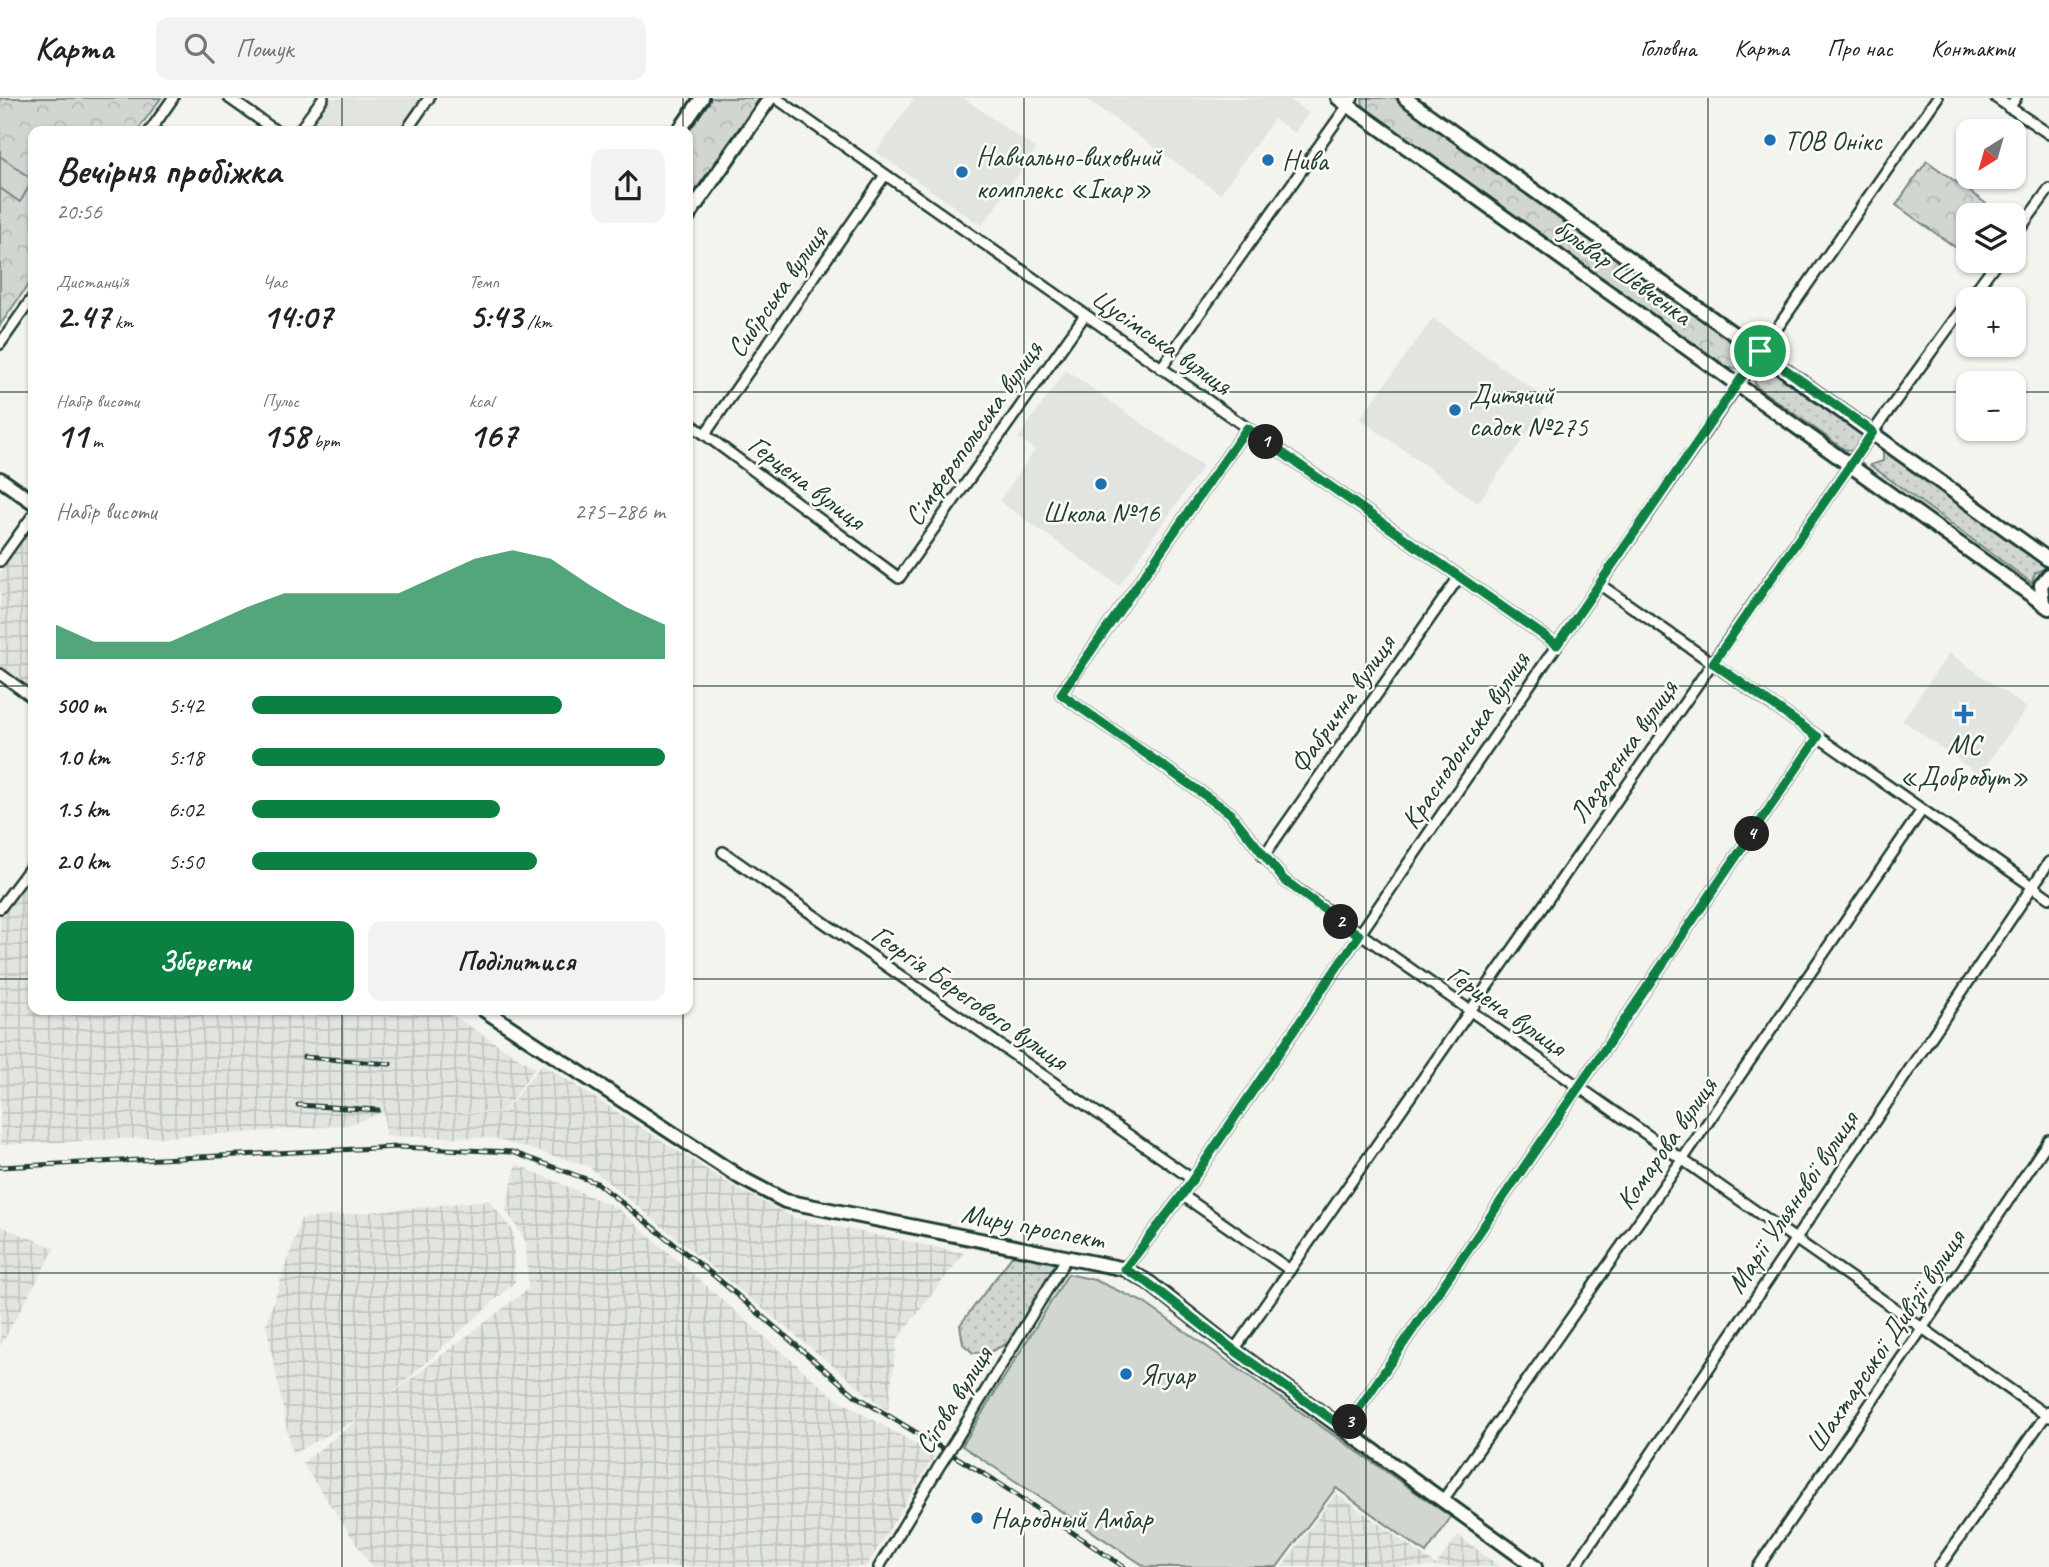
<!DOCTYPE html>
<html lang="uk">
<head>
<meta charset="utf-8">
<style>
	:root { --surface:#fff; --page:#f2f2f2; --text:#222; --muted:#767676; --line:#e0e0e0; --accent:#0b8043 }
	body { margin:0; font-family:Caveat,sans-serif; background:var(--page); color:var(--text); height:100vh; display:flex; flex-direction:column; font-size:26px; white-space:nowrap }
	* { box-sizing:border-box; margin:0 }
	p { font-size:23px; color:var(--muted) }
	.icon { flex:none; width:38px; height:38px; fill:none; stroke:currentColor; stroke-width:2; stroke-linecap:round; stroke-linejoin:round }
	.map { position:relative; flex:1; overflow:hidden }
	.panel { position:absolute; left:28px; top:28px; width:665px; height:889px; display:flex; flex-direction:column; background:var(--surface); border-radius:14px; box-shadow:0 2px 5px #0004 }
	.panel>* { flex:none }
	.needle { width:46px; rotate:217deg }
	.buttons { position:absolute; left:1956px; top:21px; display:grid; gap:14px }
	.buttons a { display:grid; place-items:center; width:70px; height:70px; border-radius:14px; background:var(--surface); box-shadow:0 2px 5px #0004; font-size:35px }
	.pin { position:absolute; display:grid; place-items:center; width:60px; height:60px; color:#fff; margin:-30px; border:4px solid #fff; border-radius:50%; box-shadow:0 2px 7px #0007 }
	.km { position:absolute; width:35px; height:35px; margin:-18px; border-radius:50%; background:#222; color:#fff; font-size:19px; line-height:35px; text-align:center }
	.round { display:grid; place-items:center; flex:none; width:74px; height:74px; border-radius:14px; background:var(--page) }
	.head { display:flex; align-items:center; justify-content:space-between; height:119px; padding:0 28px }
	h1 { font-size:38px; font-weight:700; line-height:52px }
	.metrics { display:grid; grid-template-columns:repeat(3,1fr); gap:10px; height:119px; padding:7px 28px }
	.metrics div { display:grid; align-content:center }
	.metrics b { font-size:35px; font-weight:700 }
	.metrics small { font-size:19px; font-weight:400 }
	.metrics p { font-size:19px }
	.chart { height:196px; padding:14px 28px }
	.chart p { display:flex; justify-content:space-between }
	.chart svg { width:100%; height:126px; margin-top:7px; fill:var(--accent); opacity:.7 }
	.action { display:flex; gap:14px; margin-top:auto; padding:14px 28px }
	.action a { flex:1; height:80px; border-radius:14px; background:var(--accent); color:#fff; font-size:28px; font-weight:700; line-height:80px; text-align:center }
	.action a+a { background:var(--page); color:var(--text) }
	ul { padding:0 28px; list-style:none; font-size:23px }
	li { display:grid; grid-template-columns:112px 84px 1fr; align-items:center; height:52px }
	li i { height:18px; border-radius:9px; background:var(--accent) }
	header { display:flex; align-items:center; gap:42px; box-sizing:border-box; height:98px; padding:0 35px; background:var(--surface); border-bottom:2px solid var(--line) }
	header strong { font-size:33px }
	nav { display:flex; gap:38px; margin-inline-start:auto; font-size:24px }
	.search { width:490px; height:63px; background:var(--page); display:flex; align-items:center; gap:18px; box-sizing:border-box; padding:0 24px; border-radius:14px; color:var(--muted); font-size:26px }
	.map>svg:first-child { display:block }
	.built { fill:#e2e5df }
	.industrial { fill:url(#industrial-grid) }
	.grass { fill:url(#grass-dots); stroke:#788a82; stroke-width:2 }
	.forest { fill:url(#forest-crowns); stroke:#788a82; stroke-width:2 }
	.pitch { fill:#d1d6d1; stroke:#788a82; stroke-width:2 }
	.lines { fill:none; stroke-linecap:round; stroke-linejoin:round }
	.minor-casing { stroke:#1f3d34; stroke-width:14 }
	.major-casing { stroke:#1f3d34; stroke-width:18 }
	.minor { stroke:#fdfcf7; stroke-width:9 }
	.major { stroke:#fdfcf7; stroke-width:12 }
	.rail-casing { stroke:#1f3d34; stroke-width:5 }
	.rail { stroke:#fdfcf7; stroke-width:2.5; stroke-dasharray:8; stroke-linecap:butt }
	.minor-bridge-casing { stroke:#1f3d34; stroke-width:14; stroke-linecap:butt }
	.minor-bridge { stroke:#fdfcf7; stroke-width:9 }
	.route-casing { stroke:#fff; stroke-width:14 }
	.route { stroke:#0b8043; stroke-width:9 }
	.grid { fill:none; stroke:#1f3d34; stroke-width:2; stroke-opacity:0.55 }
	.poi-dot { fill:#1f6fb2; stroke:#fdfcf7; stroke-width:2.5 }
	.labels { text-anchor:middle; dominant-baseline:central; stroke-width:5; stroke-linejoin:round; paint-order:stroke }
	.poi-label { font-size:28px; fill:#1f3d34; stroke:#fdfcf7; text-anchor:start }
	.street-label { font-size:28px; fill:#1f3d34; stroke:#fdfcf7 }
</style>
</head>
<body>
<header>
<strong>Карта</strong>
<div class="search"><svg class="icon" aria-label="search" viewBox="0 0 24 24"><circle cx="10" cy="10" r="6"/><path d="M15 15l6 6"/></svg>Пошук</div>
<nav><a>Головна</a><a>Карта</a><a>Про нас</a><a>Контакти</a></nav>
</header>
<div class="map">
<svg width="2049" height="1469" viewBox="0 0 2049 1469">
	<defs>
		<pattern id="industrial-grid" width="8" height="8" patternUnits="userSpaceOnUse" patternTransform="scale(1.75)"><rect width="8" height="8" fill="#e2e5df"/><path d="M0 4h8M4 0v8" fill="none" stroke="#c1c5c0"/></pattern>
		<pattern id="grass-dots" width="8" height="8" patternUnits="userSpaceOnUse" patternTransform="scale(1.75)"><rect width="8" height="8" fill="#d1d6d1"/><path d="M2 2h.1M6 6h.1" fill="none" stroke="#b3b9b4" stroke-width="1.8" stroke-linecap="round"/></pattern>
		<pattern id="forest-crowns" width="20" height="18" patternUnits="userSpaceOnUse" patternTransform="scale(1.75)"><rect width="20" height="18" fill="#d1d6d1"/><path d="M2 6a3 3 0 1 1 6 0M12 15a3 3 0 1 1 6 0" fill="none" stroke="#b3b9b4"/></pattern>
	</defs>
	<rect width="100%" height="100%" fill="#f4f4ef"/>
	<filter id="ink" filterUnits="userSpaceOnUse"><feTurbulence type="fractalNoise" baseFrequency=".0143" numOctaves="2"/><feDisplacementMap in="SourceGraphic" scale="14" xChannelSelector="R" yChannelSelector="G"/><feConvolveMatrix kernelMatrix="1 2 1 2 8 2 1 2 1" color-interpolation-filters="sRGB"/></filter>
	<g filter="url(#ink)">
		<g class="built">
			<path d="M 331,0 L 422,0 L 399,33 L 307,33 Z"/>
			<path d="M 914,0 L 964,0 L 1036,51 L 982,128 L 876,54 Z"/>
			<path d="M 1085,0 L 1288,0 L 1309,15 L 1294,35 L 1274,21 L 1220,96 Z"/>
			<path d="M 1433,220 L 1550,303 L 1478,405 L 1360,321 Z"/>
			<path d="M 1066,272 L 1203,368 L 1119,488 L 999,403 L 1035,352 L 1018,340 Z"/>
			<path d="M 1949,555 L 2027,610 L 1979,677 L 1902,622 Z"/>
		</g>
		<g class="industrial">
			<path d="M 33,428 L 33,593 L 0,569 L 0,474 Z"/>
			<path d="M 33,774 L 33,912 L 444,912 L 535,970 L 503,1014 L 389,1015 L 503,1015 L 542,966 L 736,1090 L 795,1120 L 964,1155 L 897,1242 L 888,1313 L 588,1068 L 492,1040 L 386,1038 L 384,1014 L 348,1027 L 225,1036 L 0,1047 L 0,819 Z"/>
			<path d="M 516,1066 L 617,1110 L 835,1300 L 935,1357 L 866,1469 L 372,1469 L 302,1365 L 360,1320 L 292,1356 L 266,1226 L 301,1121 L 489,1102 L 513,1133 L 515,1184 L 390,1297 L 528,1191 L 526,1144 L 506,1112 Z"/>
			<path d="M 0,1128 L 55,1150 L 0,1249 Z"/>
			<path d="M 1336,1395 L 1436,1467 L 1458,1437 L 1500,1469 L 1282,1469 Z"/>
		</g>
		<g class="grass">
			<path d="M 1761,265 L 1766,265 L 1860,332 L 1863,338 L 1860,347 L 1852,353 L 1844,351 L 1758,290 L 1752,280 L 1752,274 Z"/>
			<path d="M 1883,350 L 2048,469 L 2035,475 L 2032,485 L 1870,367 L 1883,363 Z"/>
			<path d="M 1026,1155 L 1054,1162 L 1058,1173 L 1018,1240 L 990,1254 L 973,1255 L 963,1246 L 960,1227 L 1013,1157 Z"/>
		</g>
		<g class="forest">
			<path d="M 0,0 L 161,0 L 137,33 L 33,33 L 33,180 L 0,227 Z"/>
			<path d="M 711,0 L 760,0 L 688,103 L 688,34 Z"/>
			<path d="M 1362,0 L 1399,0 L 1743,247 L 1748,254 L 1746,265 C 1740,272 1733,272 1725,268 L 1373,16 L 1363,7 Z"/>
			<path d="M 1927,63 L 2002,117 L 1969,117 L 1969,159 L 1896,107 Z"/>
		</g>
		<g class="pitch">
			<path d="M 0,58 L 33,82 L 20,104 L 0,90 Z"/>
			<path d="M 1068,1176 L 1095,1182 L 1143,1204 L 1451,1419 L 1426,1455 L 1336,1390 L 1277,1469 L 1146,1469 L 962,1348 Z"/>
		</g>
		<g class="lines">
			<g class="minor-casing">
				<g id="minor">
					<path d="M 229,0 L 276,33"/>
					<path d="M 776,0 L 1557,547"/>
					<path d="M 1996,0 L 2049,36"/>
					<path d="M 2009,10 L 2016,0"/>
					<path d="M 150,33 L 173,0"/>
					<path d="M 299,33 L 323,0"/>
					<path d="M 406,33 L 429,0"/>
					<path d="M 2014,139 L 2049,91"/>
					<path d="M 0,246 L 33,199"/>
					<path d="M 1161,270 L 1353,0"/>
					<path d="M 688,324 L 899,480 L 1085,217"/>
					<path d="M 1247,330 L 1061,596 L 1230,715 L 1284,782 L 2049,1319"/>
					<path d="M 705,336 L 885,77"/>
					<path d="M 0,463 L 33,417"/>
					<path d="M 1599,486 L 2049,800"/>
					<path d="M 0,576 L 33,600"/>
					<path d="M 723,754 L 1192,1081"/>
					<path d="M 1263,759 L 1459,479"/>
					<path d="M 0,810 L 33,766"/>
					<path d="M 1182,1097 L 1290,1172"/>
					<path d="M 1125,1171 L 1182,1097 L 1557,547 L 1937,0"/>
					<path d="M 1234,1252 L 1873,334 L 1997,163"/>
					<path d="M 1345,1331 L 1818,639"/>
					<path d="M 957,1340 L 1067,1159"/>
					<path d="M 1443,1402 L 1682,1062 L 1922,712"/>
					<path d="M 879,1469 L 938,1370"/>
					<path d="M 1575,1469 L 2049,764"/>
					<path d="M 1758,1469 L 1923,1229 L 2049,1042"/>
					<path d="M 1939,1469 L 2048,1314"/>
				</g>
			</g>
			<g class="major-casing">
				<g id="major">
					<path d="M 1338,0 L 2049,510"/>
					<path d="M 1405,0 L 2049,462"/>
					<path d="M 679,33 L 702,0"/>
					<path d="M 688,118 L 770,0"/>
					<path d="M 0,381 L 33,404"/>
					<path d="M 2043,505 L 2041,487 L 2049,477"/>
					<path d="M 484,912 L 741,1080 L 785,1103 L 1125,1171 L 1148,1184 L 1234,1252 L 1535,1469"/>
				</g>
			</g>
			<use href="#minor" class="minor"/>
			<use href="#major" class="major"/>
			<g class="rail-casing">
				<g id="rail">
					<path d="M 304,959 L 390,966"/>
					<path d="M 298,1007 L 378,1012"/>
					<path d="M 0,1069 L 397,1049 L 512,1054 L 597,1085 L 717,1180 L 856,1298 L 994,1382 L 1124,1469"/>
				</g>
			</g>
			<use href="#rail" class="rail"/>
			<g class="minor-bridge-casing">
				<path id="minor-bridge" d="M 938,1370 L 957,1340"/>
			</g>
			<use href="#minor-bridge" class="minor-bridge"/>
		</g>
	</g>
	<g class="lines" filter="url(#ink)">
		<g class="route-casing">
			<path id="route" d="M 1760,253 L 1873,334 L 1713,565 L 1818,639 L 1345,1331 L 1234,1252 L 1147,1184 L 1125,1171 L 1182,1097 L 1359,837 L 1284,782 L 1230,715 L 1061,596 L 1247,330 L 1557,547 Z"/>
		</g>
		<use href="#route" class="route"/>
	</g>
	<path class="grid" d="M 342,0 L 342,33M 683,0 L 683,33M 1024,0 L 1024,1469M 1366,0 L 1366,1469M 1708,0 L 1708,1469M 0,294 L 33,294M 688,294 L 1969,294M 2014,294 L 2049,294M 0,588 L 33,588M 688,588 L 2049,588M 0,881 L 33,881M 688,881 L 2049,881M 342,912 L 342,1469M 683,912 L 683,1469M 0,1175 L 2049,1175"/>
	<g class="poi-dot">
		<circle cx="1770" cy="42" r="7"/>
		<circle cx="1268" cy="62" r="7"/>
		<circle cx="962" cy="74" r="7"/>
		<circle cx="1455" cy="312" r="7"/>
		<circle cx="1101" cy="386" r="7"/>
		<path d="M1960.5 605.5h7v7h7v7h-7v7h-7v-7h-7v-7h7z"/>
		<circle cx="1126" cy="1276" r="7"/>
		<circle cx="977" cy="1420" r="7"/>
	</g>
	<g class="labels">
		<g class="poi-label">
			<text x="1784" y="42">ТОВ Онікс</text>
			<text x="976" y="58">Навчально-виховний<tspan x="976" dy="32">комплекс «Ікар»</tspan></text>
			<text x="1282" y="62">Нива</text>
			<text x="1469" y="296">Дитячий<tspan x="1469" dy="32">садок №275</tspan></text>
			<text x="1101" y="414" text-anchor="middle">Школа №16</text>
			<text x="1964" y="646" text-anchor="middle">МС<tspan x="1964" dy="32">«Добробут»</tspan></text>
			<text x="1140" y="1276">Ягуар</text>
			<text x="991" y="1420">Народный Амбар</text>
		</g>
		<g class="street-label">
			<text transform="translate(1623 173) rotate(36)">бульвар Шевченка</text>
			<text transform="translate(777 193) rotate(-55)">Сибірська вулиця</text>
			<text transform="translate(1162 243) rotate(35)">Цусімська вулиця</text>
			<text transform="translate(973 335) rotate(-55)">Сімферопольська вулиця</text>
			<text transform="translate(807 384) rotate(37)">Герцена вулиця</text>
			<text transform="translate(1342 606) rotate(-55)">Фабрична вулиця</text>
			<text transform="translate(1465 642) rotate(-56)">Краснодонська вулиця</text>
			<text transform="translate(1623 653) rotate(-55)">Лазаренка вулиця</text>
			<text transform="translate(970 899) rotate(35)">Георгія Берегового вулиця</text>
			<text transform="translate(1507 912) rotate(35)">Герцена вулиця</text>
			<text transform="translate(1666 1045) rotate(-55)">Комарова вулиця</text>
			<text transform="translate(1792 1104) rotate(-56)">Марії Ульянової вулиця</text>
			<text transform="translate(1033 1128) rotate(11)">Миру проспект</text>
			<text transform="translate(1885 1243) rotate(-56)">Шахтарської Дивізії вулиця</text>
			<text transform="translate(953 1302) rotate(-58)">Сігова вулиця</text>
		</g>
	</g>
</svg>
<div class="buttons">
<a><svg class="needle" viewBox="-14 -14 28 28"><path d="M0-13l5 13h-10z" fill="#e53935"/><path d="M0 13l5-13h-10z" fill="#767676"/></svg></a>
<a><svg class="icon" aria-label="layers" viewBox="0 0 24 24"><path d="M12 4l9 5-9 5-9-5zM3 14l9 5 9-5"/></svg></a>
<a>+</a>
<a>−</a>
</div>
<div class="pin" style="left:1760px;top:253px;background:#1e9e55"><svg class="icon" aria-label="arrive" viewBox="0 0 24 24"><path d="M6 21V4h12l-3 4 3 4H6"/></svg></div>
<b class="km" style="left:1266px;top:344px">1</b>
<b class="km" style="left:1341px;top:824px">2</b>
<b class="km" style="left:1350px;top:1324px">3</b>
<b class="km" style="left:1752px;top:736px">4</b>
<section class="panel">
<div class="head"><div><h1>Вечірня пробіжка</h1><p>20:56</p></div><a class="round"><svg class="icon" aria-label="share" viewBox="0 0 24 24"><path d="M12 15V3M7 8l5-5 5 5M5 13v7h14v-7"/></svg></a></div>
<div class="metrics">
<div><p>Дистанція</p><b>2.47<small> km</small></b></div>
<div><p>Час</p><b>14:07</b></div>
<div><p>Темп</p><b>5:43<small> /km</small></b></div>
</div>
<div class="metrics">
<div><p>Набір висоти</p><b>11<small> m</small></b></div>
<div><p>Пульс</p><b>158<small> bpm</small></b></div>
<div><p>kcal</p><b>167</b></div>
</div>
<div class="chart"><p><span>Набір висоти</span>275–286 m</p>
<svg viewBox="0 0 160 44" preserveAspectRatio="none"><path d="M0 44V32L10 38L20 38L30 38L40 32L50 26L60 21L70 21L80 21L90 21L100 15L110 9L120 6L130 9L140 18L150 26L160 32V44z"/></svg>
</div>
<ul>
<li><b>500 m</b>5:42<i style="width:75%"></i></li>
<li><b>1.0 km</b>5:18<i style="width:100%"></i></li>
<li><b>1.5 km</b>6:02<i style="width:60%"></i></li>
<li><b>2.0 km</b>5:50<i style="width:69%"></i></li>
</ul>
<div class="action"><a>Зберегти</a><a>Поділитися</a></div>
</section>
</div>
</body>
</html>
